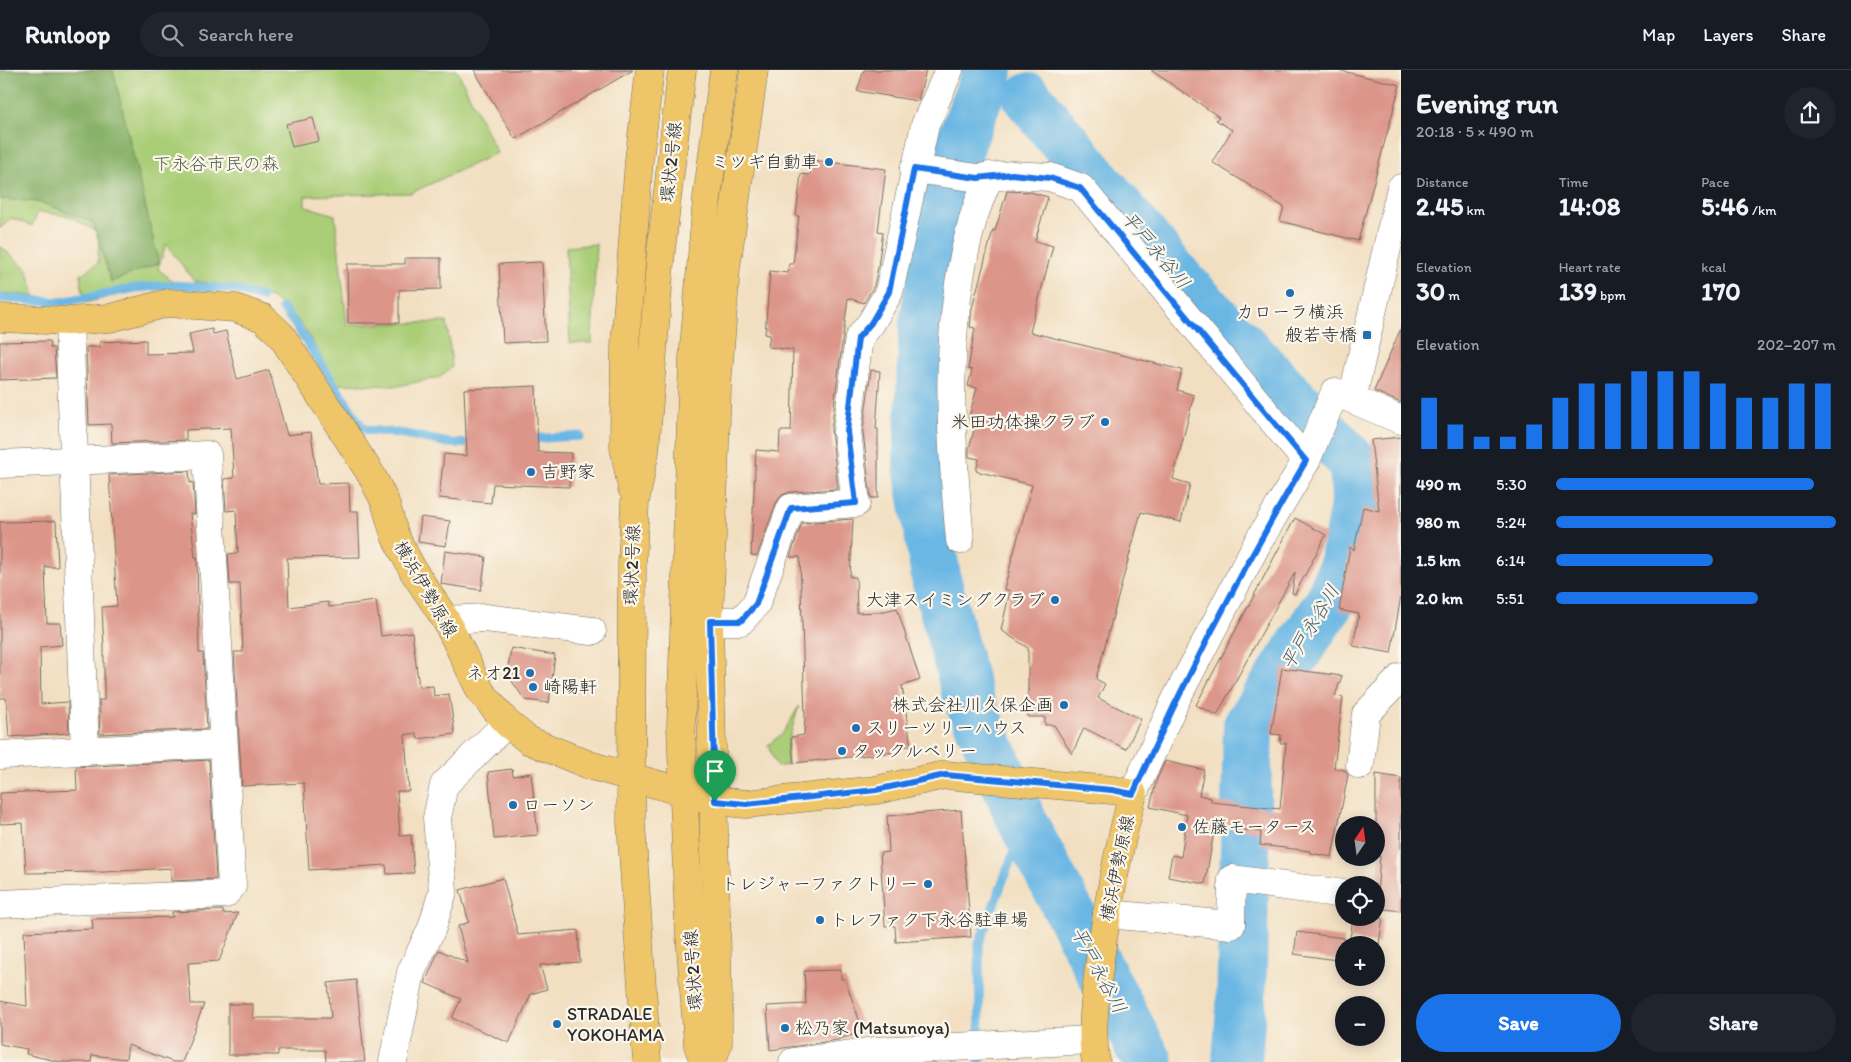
<!DOCTYPE html>
<html lang="en">
<head>
<meta charset="utf-8">
<style>
	:root { --surface:#171b24; --page:#20242c; --text:#f1f3f6; --muted:#9ea1a6; --line:#363941; --accent:#1a73e8 }
	body { margin:0; font-family:Itim,"Klee One",sans-serif; background:var(--page); color:var(--text); height:100vh; display:flex; flex-direction:column; font-size:19px; white-space:nowrap }
	* { box-sizing:border-box; margin:0 }
	p { font-size:16px; color:var(--muted) }
	.icon { flex:none; width:28px; height:28px; fill:none; stroke:currentColor; stroke-width:2; stroke-linecap:round; stroke-linejoin:round }
	.map { position:relative; flex:1; overflow:hidden }
	.drawer { display:flex; flex-direction:column; background:var(--surface); width:450px }
	.drawer>* { flex:none }
	.needle { width:32px; rotate:13deg }
	.fabs { position:absolute; left:1335px; top:746px; display:grid; gap:10px }
	.fabs a { display:grid; place-items:center; width:50px; height:50px; border-radius:50%; background:var(--surface); box-shadow:0 2px 12px #0003; font-size:25px }
	.pin { position:absolute; display:grid; place-items:center; width:42px; height:42px; color:#fff; margin:-51px -21px; border-radius:50% 50% 50% 0; rotate:-45deg; box-shadow:0 0 5px #0007 }
	.pin .icon { rotate:45deg }
	.round { display:grid; place-items:center; flex:none; width:52px; height:52px; border-radius:26px; background:var(--page) }
	.head { display:flex; align-items:center; justify-content:space-between; height:85px; padding:0 15px }
	h1 { font-size:28px; font-weight:700; line-height:38px }
	.stats { display:grid; grid-template-columns:repeat(3,1fr); gap:8px; height:85px; padding:5px 15px }
	.stats div { display:grid; align-content:center }
	.stats b { font-size:25px; font-weight:700 }
	.stats small { font-size:14px; font-weight:400 }
	.stats p { font-size:14px }
	.chart { height:140px; padding:10px 15px }
	.chart p { display:flex; justify-content:space-between }
	.chart svg { width:100%; height:90px; margin-top:5px; stroke:var(--accent); stroke-width:6 }
	.action { display:flex; gap:10px; margin-top:auto; padding:10px 15px }
	.action a { flex:1; height:58px; border-radius:30px; background:var(--accent); color:#fff; font-size:20px; font-weight:700; line-height:58px; text-align:center }
	.action a+a { background:var(--page); color:var(--text) }
	ul { padding:0 15px; list-style:none; font-size:16px }
	li { display:grid; grid-template-columns:80px 60px 1fr; align-items:center; height:38px }
	li i { height:12px; border-radius:6px; background:var(--accent) }
	header { display:flex; align-items:center; gap:30px; box-sizing:border-box; height:70px; padding:0 25px; background:var(--surface); border-bottom:1px solid var(--line) }
	header strong { font-size:24px }
	nav { display:flex; gap:28px; margin-inline-start:auto; font-size:18px }
	.search { width:350px; height:45px; background:var(--page); display:flex; align-items:center; gap:12px; box-sizing:border-box; padding:0 18px; border-radius:28px; color:var(--muted); font-size:19px }
	main { display:flex; flex:1; min-height:0 }
	.map>svg:first-child { display:block }
	.green { fill:#aace77; stroke:#6a7c51 }
	.forest { fill:#87b168; stroke:#596e4a }
	.lines { fill:none; stroke-linecap:round; stroke-linejoin:round }
	.stream { stroke:#6ab7e4; stroke-width:9 }
	.river { stroke:#6ab7e4; stroke-width:50 }
	.building { fill:#dc9589 }
	.minor-casing { stroke:#716a60; stroke-width:29 }
	.major-casing { stroke:#716a60; stroke-width:29 }
	.minor { stroke:#fff; stroke-width:28 }
	.major { stroke:#eec569; stroke-width:28 }
	.route-casing { stroke:#fff; stroke-width:10 }
	.route { stroke:#1a73e8; stroke-width:6 }
	.poi-dot { fill:#1f6fb2; stroke:#fbf7ec; stroke-width:2 }
	.labels { text-anchor:middle; dominant-baseline:central; stroke-width:4.5; stroke-linejoin:round; paint-order:stroke }
	.street-label { font-size:18px; fill:#2b2b2b; stroke:#fbf7ec }
	.poi-label { font-size:18px; fill:#2b2b2b; stroke:#fbf7ec; text-anchor:start }
	.park-label { font-size:18px; fill:#515c42; stroke:#fbf7ec }
	.water-label { font-size:19px; font-style:italic; fill:#415c6c; stroke:#fbf7ec }
</style>
</head>
<body>
<header>
<strong>Runloop</strong>
<div class="search"><svg class="icon" aria-label="search" viewBox="0 0 24 24"><circle cx="10" cy="10" r="6"/><path d="M15 15l6 6"/></svg>Search here</div>
<nav><a>Map</a><a>Layers</a><a>Share</a></nav>
</header>
<main>
<div class="map">
<svg width="1401" height="992" viewBox="0 0 1401 992">
	<rect width="100%" height="100%" fill="#fbf7ec"/>
	<filter id="ink" filterUnits="userSpaceOnUse"><feTurbulence type="fractalNoise" baseFrequency=".02" numOctaves="2"/><feDisplacementMap in="SourceGraphic" scale="10" xChannelSelector="R" yChannelSelector="G"/><feConvolveMatrix kernelMatrix="1 2 1 2 8 2 1 2 1" color-interpolation-filters="sRGB"/></filter>
	<filter id="wash" filterUnits="userSpaceOnUse"><feTurbulence type="fractalNoise" baseFrequency=".0096" numOctaves="4" result="noise"/><feDisplacementMap in="SourceGraphic" scale="20" xChannelSelector="R" yChannelSelector="G"/><feGaussianBlur stdDeviation="1.12" result="paint"/><feColorMatrix in="noise" values="0 0 0 0 0 0 0 0 0 0 0 0 0 0 0 0 0 1.4 0 .05"/><feComposite in="paint" operator="in"/></filter>
	<g filter="url(#wash)">
		<rect width="100%" height="100%" fill="#f2dfc1"/>
		<g class="green">
			<path d="M 0,0 L 457,0 L 497,83 L 411,123 L 305,126 L 305,136 L 335,145 L 347,255 L 447,252 L 452,297 L 440,307 L 398,316 L 336,314 C 321,290 305,251 282,235 C 258,217 222,216 194,211 L 166,174 L 158,199 L 173,211 L 85,233 L 80,205 L 98,193 L 99,163 L 69,146 L 38,142 L 32,156 L 11,148 L 0,159 Z"/>
			<path d="M 596,174 L 592,273 L 570,273 L 566,177 Z"/>
			<path d="M 0,176 L 27,199 L 35,226 L 0,223 Z"/>
			<path d="M 799,636 L 788,672 L 787,695 L 777,697 L 768,675 L 783,663 Z"/>
		</g>
		<path class="forest" d="M 0,0 L 113,0 L 159,193 L 111,212 L 93,152 L 39,132 L 0,129 Z"/>
		<g class="lines">
			<g class="stream">
				<path d="M 0,228 L 61,232 L 135,218 L 172,215 L 232,219 L 262,227"/>
				<path d="M 282,238 L 293,251 L 362,357 L 367,360 L 406,364 L 448,373 L 477,374"/>
				<path d="M 527,369 L 580,366"/>
				<path d="M 980,992 L 979,874 L 1024,755"/>
			</g>
			<g class="river">
				<path d="M 988,0 L 961,72 L 944,134 L 924,252 L 918,397 L 925,439 L 937,513 L 968,628 L 1024,755 L 1148,992"/>
				<path d="M 1028,28 L 1182,213 L 1354,393 L 1356,429 L 1344,495 L 1329,533 L 1248,656 L 1241,937 L 1237,992"/>
			</g>
		</g>
		<g id="blocks">
			<g class="building">
				<path d="M 474,0 L 633,0 L 515,69 Z"/>
				<path d="M 864,0 L 926,0 L 918,31 L 857,21 Z"/>
				<path d="M 1151,0 L 1338,0 L 1400,15 L 1358,171 L 1280,151 L 1284,137 L 1212,92 L 1232,60 L 1216,50 L 1219,47 Z"/>
				<path d="M 313,48 L 319,71 L 292,77 L 286,54 Z"/>
				<path d="M 812,90 L 886,99 L 878,161 L 883,162 L 878,197 L 874,216 L 864,233 L 848,228 L 831,360 L 838,419 L 790,422 L 782,425 L 776,433 L 757,486 L 751,485 L 756,380 L 779,382 L 780,361 L 791,361 L 793,280 L 768,277 L 770,265 L 765,264 L 770,201 L 788,203 L 789,194 L 793,194 L 799,146 L 796,146 L 801,104 L 810,105 Z"/>
				<path d="M 1007,121 L 1030,122 L 1048,127 L 1035,171 L 1053,176 L 1030,262 L 1182,300 L 1177,320 L 1194,325 L 1173,409 L 1190,414 L 1181,452 L 1141,442 L 1096,609 L 1105,614 L 1098,628 L 1141,649 L 1126,679 L 1084,658 L 1072,684 L 1054,655 L 1045,655 L 1045,647 L 1028,647 L 1028,578 L 1001,560 L 1010,521 L 1004,519 L 1032,415 L 976,401 L 979,389 L 969,387 L 969,379 L 976,352 L 968,350 L 977,318 L 968,316 L 972,300 L 968,299 L 975,258 L 970,257 L 972,238 L 993,160 L 995,161 Z"/>
				<path d="M 405,188 L 441,188 L 441,219 L 399,220 L 399,253 L 348,253 L 347,194 L 405,194 Z"/>
				<path d="M 542,192 L 546,271 L 503,273 L 499,194 Z"/>
				<path d="M 1401,258 L 1401,333 L 1374,321 Z"/>
				<path d="M 212,259 L 213,264 L 226,261 L 237,309 L 269,300 L 287,365 L 311,362 L 318,414 L 349,413 L 350,441 L 358,441 L 360,487 L 287,488 L 289,537 L 328,532 L 329,537 L 376,531 L 381,566 L 412,562 L 419,617 L 433,616 L 434,626 L 449,624 L 455,664 L 418,669 L 416,663 L 405,665 L 409,721 L 397,721 L 400,766 L 411,765 L 414,803 L 387,804 L 386,795 L 309,800 L 304,713 L 242,716 L 234,582 L 243,582 L 240,514 L 230,514 L 228,484 L 238,483 L 236,440 L 226,441 L 224,409 L 234,408 L 231,358 L 186,360 L 186,370 L 112,373 L 111,354 L 89,355 L 86,277 L 100,277 L 100,272 L 146,270 L 146,284 L 193,283 L 189,264 Z"/>
				<path d="M 50,271 L 50,278 L 54,278 L 56,308 L 0,310 L 0,272 Z"/>
				<path d="M 871,300 L 880,301 L 876,359 L 878,359 L 878,428 L 871,428 L 863,362 Z"/>
				<path d="M 536,316 L 538,382 L 571,383 L 569,417 L 493,414 L 491,433 L 439,428 L 444,384 L 467,386 L 464,319 Z"/>
				<path d="M 1401,367 L 1401,526 L 1391,583 L 1353,576 L 1359,544 L 1339,540 L 1350,477 L 1354,480 L 1363,437 L 1379,441 L 1371,370 Z"/>
				<path d="M 189,401 L 190,413 L 193,412 L 195,444 L 190,444 L 195,487 L 197,487 L 199,583 L 203,583 L 207,659 L 100,664 L 99,630 L 104,630 L 104,578 L 102,537 L 117,536 L 109,405 Z"/>
				<path d="M 421,447 L 450,451 L 446,476 L 418,472 Z"/>
				<path d="M 1295,448 L 1326,465 L 1295,524 L 1292,523 L 1295,502 L 1217,645 L 1196,635 Z"/>
				<path d="M 853,449 L 850,507 L 856,507 L 857,543 L 880,542 L 897,538 L 920,610 L 902,616 L 911,676 L 896,677 L 897,682 L 794,693 L 791,667 L 804,665 L 805,647 L 800,487 L 790,487 L 802,453 Z"/>
				<path d="M 56,451 L 58,497 L 45,497 L 47,553 L 60,553 L 62,575 L 40,577 L 41,634 L 68,632 L 69,663 L 9,667 L 6,628 L 0,628 L 0,452 Z"/>
				<path d="M 445,481 L 486,487 L 481,520 L 441,514 Z"/>
				<path d="M 511,578 L 555,585 L 549,633 L 525,630 L 507,604 Z"/>
				<path d="M 1282,598 L 1342,606 L 1335,626 L 1343,627 L 1334,698 L 1345,700 L 1348,705 L 1332,787 L 1310,783 L 1310,781 L 1260,775 L 1261,762 L 1215,756 L 1205,814 L 1168,807 L 1172,785 L 1181,787 L 1187,745 L 1150,737 L 1157,709 L 1165,691 L 1204,700 L 1199,725 L 1211,728 L 1211,732 L 1280,739 L 1286,673 L 1280,673 L 1281,665 L 1271,664 Z"/>
				<path d="M 209,690 L 216,809 L 171,811 L 171,798 L 104,802 L 26,803 L 23,753 L 0,754 L 0,723 L 77,720 L 76,697 Z"/>
				<path d="M 512,699 L 513,706 L 531,703 L 538,765 L 494,769 L 488,702 Z"/>
				<path d="M 1376,704 L 1401,708 L 1401,841 L 1376,838 L 1380,786 L 1376,786 Z"/>
				<path d="M 961,740 L 971,867 L 896,872 L 895,856 L 885,856 L 880,783 L 889,782 L 887,746 Z"/>
				<path d="M 503,808 L 518,865 L 578,860 L 580,892 L 540,895 L 547,919 L 531,924 L 509,973 L 452,948 L 461,929 L 425,913 L 439,880 L 468,893 L 458,856 L 469,852 L 460,820 Z"/>
				<path d="M 223,840 L 223,844 L 238,843 L 219,891 L 188,893 L 191,934 L 204,934 L 182,992 L 173,992 L 128,975 L 126,989 L 92,985 L 91,992 L 60,992 L 26,984 L 27,979 L 0,974 L 0,931 L 27,936 L 24,862 L 93,859 L 92,849 L 173,847 L 172,842 Z"/>
				<path d="M 1353,848 L 1383,848 L 1379,874 L 1350,869 Z"/>
				<path d="M 1297,862 L 1344,868 L 1344,891 L 1294,884 Z"/>
				<path d="M 841,900 L 841,909 L 845,909 L 863,961 L 837,970 L 770,980 L 767,936 L 806,934 L 804,901 Z"/>
				<path d="M 356,910 L 365,992 L 326,992 L 325,980 L 278,980 L 278,985 L 228,985 L 228,934 L 253,934 L 253,948 L 331,948 L 328,913 Z"/>
			</g>
		</g>
	</g>
	<g filter="url(#ink)">
		<use href="#blocks" fill-opacity="0" stroke="#716a60" stroke-width="1"/>
		<g class="lines">
			<g class="minor-casing">
				<g id="minor">
					<path d="M 914,99 L 978,108 L 1012,105 L 1050,107 L 1081,118 L 1306,391"/>
					<path d="M 69,251 L 85,681"/>
					<path d="M 1352,329 L 1401,118"/>
					<path d="M 0,394 L 207,385 L 232,816 L 225,824 L 0,834"/>
					<path d="M 960,470 C 950,365 943,256 972,153 C 976,137 983,122 989,106"/>
					<path d="M 446,550 L 485,548 L 592,561"/>
					<path d="M 709,551 L 741,551 L 756,534 L 791,438 L 856,433 L 847,362 L 859,268 L 871,253 L 889,222 L 925,55 L 949,0"/>
					<path d="M 0,685 L 222,674"/>
					<path d="M 1360,695 L 1366,644 L 1401,607"/>
					<path d="M 1133,724 L 1176,629 L 1258,472 L 1306,391 L 1335,322 L 1401,350"/>
					<path d="M 1107,844 L 1231,855 L 1232,809 L 1344,824"/>
					<path d="M 393,992 L 411,902 L 432,858 L 443,821 L 437,748 L 444,715 L 507,653"/>
					<path d="M 793,992 L 874,981 L 1092,970"/>
				</g>
			</g>
			<g class="major-casing">
				<g id="major">
					<path d="M 0,248 L 69,251 L 110,248 L 168,233 L 235,238 L 263,248 L 281,265 L 372,406 L 385,432 L 395,466 L 414,502 L 446,550 L 481,622 L 507,653 L 528,670 L 589,695 L 715,731 L 746,734 L 876,720 L 945,705 L 1112,720 L 1133,724 C 1118,779 1108,834 1100,889 C 1096,924 1090,958 1096,992"/>
					<path d="M 632,418 L 624,377 L 625,276 L 639,90 L 650,0"/>
					<path d="M 647,992 L 631,753 L 632,495 L 635,432 L 645,381 L 661,180 L 682,0"/>
					<path d="M 704,992 L 698,975 L 689,851 L 681,657 L 693,288 L 707,128 L 724,0"/>
					<path d="M 712,992 L 718,973 L 718,929 L 709,551 L 717,318 L 726,198 L 754,0"/>
				</g>
			</g>
			<use href="#minor" class="minor"/>
			<use href="#major" class="major"/>
		</g>
	</g>
	<g class="lines" filter="url(#ink)">
		<g class="route-casing">
			<path id="route" d="M 914,99 L 978,108 L 1012,104 L 1050,108 L 1080,118 L 1306,391 C 1242,499 1184,610 1133,724 L 1112,720 L 945,705 L 876,720 L 746,734 L 715,731 L 710,551 L 741,551 L 756,534 L 791,438 L 856,433 L 847,362 L 858,268 L 871,253 L 889,222 Z"/>
		</g>
		<use href="#route" class="route"/>
	</g>
	<g class="poi-dot">
		<circle cx="829" cy="92" r="5"/>
		<circle cx="1290" cy="223" r="5"/>
		<rect x="1362" y="260" width="10" height="10" rx="2.5"/>
		<circle cx="1105" cy="352" r="5"/>
		<circle cx="531" cy="402" r="5"/>
		<circle cx="1055" cy="530" r="5"/>
		<circle cx="530" cy="603" r="5"/>
		<circle cx="533" cy="617" r="5"/>
		<circle cx="1064" cy="635" r="5"/>
		<circle cx="856" cy="658" r="5"/>
		<circle cx="842" cy="681" r="5"/>
		<circle cx="513" cy="735" r="5"/>
		<circle cx="1182" cy="757" r="5"/>
		<circle cx="928" cy="814" r="5"/>
		<circle cx="820" cy="850" r="5"/>
		<circle cx="557" cy="954" r="5"/>
		<circle cx="785" cy="958" r="5"/>
	</g>
	<g class="labels">
		<g class="street-label">
			<text transform="translate(671 92) rotate(-84)">環状2号線</text>
			<text transform="translate(632 495) rotate(-88)">環状2号線</text>
			<text transform="translate(426 519) rotate(60)">横浜伊勢原線</text>
			<text transform="translate(1117 798) rotate(-78)">横浜伊勢原線</text>
			<text transform="translate(693 900) rotate(-94)">環状2号線</text>
		</g>
		<g class="poi-label">
			<text x="819" y="92" text-anchor="end">ミツギ自動車</text>
			<text x="1290" y="242" text-anchor="middle">カローラ横浜</text>
			<text x="1357" y="265" text-anchor="end">般若寺橋</text>
			<text x="1095" y="352" text-anchor="end">米田功体操クラブ</text>
			<text x="541" y="402">吉野家</text>
			<text x="1045" y="530" text-anchor="end">大津スイミングクラブ</text>
			<text x="520" y="603" text-anchor="end">ネオ21</text>
			<text x="543" y="617">崎陽軒</text>
			<text x="1054" y="635" text-anchor="end">株式会社川久保企画</text>
			<text x="866" y="658">スリーツリーハウス</text>
			<text x="852" y="681">タックルベリー</text>
			<text x="523" y="735">ローソン</text>
			<text x="1192" y="757">佐藤モータース</text>
			<text x="918" y="814" text-anchor="end">トレジャーファクトリー</text>
			<text x="830" y="850">トレファク下永谷駐車場</text>
			<text x="567" y="944">STRADALE<tspan x="567" dy="21">YOKOHAMA</tspan></text>
			<text x="795" y="958">松乃家 (Matsunoya)</text>
		</g>
		<g class="park-label">
			<text x="216" y="94">下永谷市民の森</text>
		</g>
		<g class="water-label">
			<text transform="translate(1156 180) rotate(50)">平戸永谷川</text>
			<text transform="translate(1310 557) rotate(-59)">平戸永谷川</text>
			<text transform="translate(1099 900) rotate(62)">平戸永谷川</text>
		</g>
	</g>
</svg>
<div class="fabs">
<a><svg class="needle" viewBox="-14 -14 28 28"><path d="M0-13l5 13h-10z" fill="#e53935"/><path d="M0 13l5-13h-10z" fill="#9ea1a6"/></svg></a>
<a><svg class="icon" aria-label="locate" viewBox="0 0 24 24"><circle cx="12" cy="12" r="6"/><path d="M12 2v4M12 18v4M2 12h4M18 12h4"/></svg></a>
<a>+</a>
<a>−</a>
</div>
<div class="pin" style="left:715px;top:731px;background:#1e9e55"><svg class="icon" aria-label="arrive" viewBox="0 0 24 24"><path d="M6 21V4h12l-3 4 3 4H6"/></svg></div>
</div>
<section class="drawer">
<div class="head"><div><h1>Evening run</h1><p>20:18 · 5 × 490 m</p></div><a class="round"><svg class="icon" aria-label="share" viewBox="0 0 24 24"><path d="M12 15V3M7 8l5-5 5 5M5 13v7h14v-7"/></svg></a></div>
<div class="stats">
<div><p>Distance</p><b>2.45<small> km</small></b></div>
<div><p>Time</p><b>14:08</b></div>
<div><p>Pace</p><b>5:46<small> /km</small></b></div>
</div>
<div class="stats">
<div><p>Elevation</p><b>30<small> m</small></b></div>
<div><p>Heart rate</p><b>139<small> bpm</small></b></div>
<div><p>kcal</p><b>170</b></div>
</div>
<div class="chart"><p><span>Elevation</span>202–207 m</p>
<svg viewBox="0 0 160 44" preserveAspectRatio="none"><path d="M5 44V19M15 44V32M25 44V38M35 44V38M45 44V32M55 44V19M65 44V12M75 44V12M85 44V6M95 44V6M105 44V6M115 44V12M125 44V19M135 44V19M145 44V12M155 44V12"/></svg>
</div>
<ul>
<li><b>490 m</b>5:30<i style="width:92%"></i></li>
<li><b>980 m</b>5:24<i style="width:100%"></i></li>
<li><b>1.5 km</b>6:14<i style="width:56%"></i></li>
<li><b>2.0 km</b>5:51<i style="width:72%"></i></li>
</ul>
<div class="action"><a>Save</a><a>Share</a></div>
</section>
</main>
</body>
</html>
